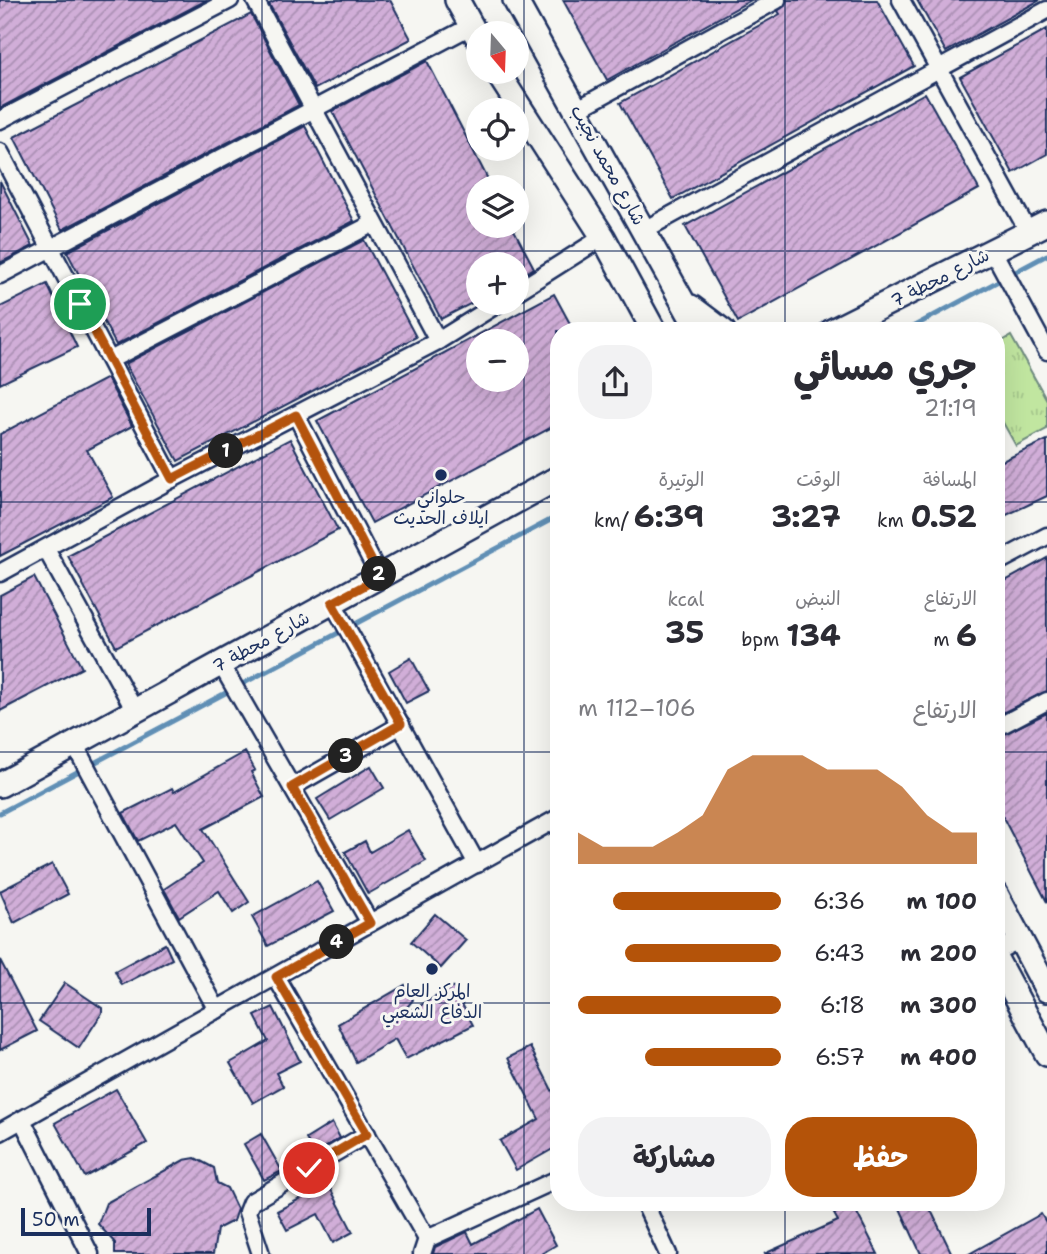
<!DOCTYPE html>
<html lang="ar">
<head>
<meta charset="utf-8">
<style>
	:root { --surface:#fff; --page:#f2f2f3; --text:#2b2b33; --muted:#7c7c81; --accent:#b45309 }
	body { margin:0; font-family:"Shantell Sans","Playpen Sans Arabic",sans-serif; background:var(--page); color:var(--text); direction:rtl; height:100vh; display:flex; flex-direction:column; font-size:26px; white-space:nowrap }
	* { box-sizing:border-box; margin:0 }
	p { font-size:23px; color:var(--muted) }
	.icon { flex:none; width:38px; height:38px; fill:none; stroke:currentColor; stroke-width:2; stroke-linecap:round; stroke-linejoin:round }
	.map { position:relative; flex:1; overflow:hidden; direction:ltr }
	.drawer { position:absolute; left:550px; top:322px; width:455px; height:889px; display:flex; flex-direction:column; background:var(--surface); border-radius:28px; box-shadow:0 7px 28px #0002; direction:rtl }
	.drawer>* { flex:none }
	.needle { width:46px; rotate:161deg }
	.fabs { position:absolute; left:466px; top:21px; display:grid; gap:14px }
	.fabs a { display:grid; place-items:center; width:63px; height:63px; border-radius:50%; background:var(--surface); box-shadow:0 7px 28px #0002; font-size:35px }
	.scale { position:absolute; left:21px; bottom:18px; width:130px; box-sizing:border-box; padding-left:7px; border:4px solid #1b2f5e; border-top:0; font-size:19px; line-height:24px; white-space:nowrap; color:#1b2f5e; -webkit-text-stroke:5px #f6f6f2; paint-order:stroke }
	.pin { position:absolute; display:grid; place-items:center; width:60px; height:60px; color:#fff; margin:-30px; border:4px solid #fff; border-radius:50%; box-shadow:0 2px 7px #0007 }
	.km { position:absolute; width:35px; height:35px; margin:-18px; border-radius:50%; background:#222; color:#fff; font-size:19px; line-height:35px; text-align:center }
	.round { display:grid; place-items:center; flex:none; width:74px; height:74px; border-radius:28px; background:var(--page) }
	.overview { display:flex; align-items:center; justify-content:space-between; height:119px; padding:0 28px }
	h1 { font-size:38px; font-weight:700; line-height:52px }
	.figures { display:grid; grid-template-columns:repeat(3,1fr); gap:10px; height:119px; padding:7px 28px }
	.figures div { display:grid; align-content:center }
	.figures b { font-size:30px; font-weight:700 }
	.figures small { font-size:19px; font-weight:400 }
	.figures p { font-size:19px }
	.chart { height:196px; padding:14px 28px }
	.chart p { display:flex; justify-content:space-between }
	.chart svg { width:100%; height:126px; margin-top:7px; fill:var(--accent); opacity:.7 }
	.action { display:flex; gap:14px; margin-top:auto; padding:14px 28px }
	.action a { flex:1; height:80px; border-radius:28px; background:var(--accent); color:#fff; font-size:28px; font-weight:700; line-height:80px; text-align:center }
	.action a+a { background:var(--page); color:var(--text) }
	ul { padding:0 28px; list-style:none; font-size:23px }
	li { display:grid; grid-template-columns:112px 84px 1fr; align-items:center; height:52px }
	li i { height:18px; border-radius:9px; background:var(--accent) }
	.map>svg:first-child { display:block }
	.grass { fill:url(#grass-tufts); stroke:#6e8a7f; stroke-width:2 }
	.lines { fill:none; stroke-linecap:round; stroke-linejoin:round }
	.stream { stroke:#608fb5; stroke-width:5 }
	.building { fill:url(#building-hatch); stroke:#1b2f5e; stroke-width:2; fill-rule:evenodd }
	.street-casing { stroke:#1b2f5e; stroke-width:21 }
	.secondary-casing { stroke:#1b2f5e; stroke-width:28 }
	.street { stroke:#f6f6f2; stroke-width:16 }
	.secondary { stroke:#f6f6f2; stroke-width:23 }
	.route-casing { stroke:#fff; stroke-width:14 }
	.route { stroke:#b45309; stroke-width:9 }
	.grid { fill:none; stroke:#1b2f5e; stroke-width:2; stroke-opacity:0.55 }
	.poi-dot { fill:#1b2f5e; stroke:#f6f6f2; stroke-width:2.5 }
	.labels { text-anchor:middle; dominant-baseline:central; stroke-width:6; stroke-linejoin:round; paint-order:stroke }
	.street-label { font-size:18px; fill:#1b2f5e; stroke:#f6f6f2 }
	.poi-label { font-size:18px; fill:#1b2f5e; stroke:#f6f6f2 }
</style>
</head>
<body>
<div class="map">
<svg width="1047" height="1254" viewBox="0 0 1047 1254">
	<defs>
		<pattern id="grass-tufts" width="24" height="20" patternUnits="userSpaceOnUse" patternTransform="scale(1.75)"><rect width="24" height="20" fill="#c1e6a0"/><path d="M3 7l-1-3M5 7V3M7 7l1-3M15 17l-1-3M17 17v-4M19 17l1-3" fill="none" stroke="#a5c68c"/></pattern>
		<pattern id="building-hatch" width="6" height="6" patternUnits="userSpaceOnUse" patternTransform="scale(1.75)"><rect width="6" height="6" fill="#d1aed8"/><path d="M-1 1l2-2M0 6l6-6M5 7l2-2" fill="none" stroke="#a98eb2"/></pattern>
	</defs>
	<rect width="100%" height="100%" fill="#f6f6f2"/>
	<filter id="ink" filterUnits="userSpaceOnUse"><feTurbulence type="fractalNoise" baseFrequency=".0143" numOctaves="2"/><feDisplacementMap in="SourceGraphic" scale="14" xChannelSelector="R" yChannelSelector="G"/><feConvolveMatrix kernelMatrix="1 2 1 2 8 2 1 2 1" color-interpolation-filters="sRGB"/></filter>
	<g filter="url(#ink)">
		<path class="grass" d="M 1011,336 L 1047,400 L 1047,429 L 1016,446 L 996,410 L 996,345 Z"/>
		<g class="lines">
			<g class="stream">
				<path d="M 905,331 L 1047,255"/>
				<path d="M 0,813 L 558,516"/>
			</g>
		</g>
		<g class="building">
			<path d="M 0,0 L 207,0 L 0,108 Z"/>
			<path d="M 278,0 L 390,0 L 411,39 L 315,89 L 269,4 Z"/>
			<path d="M 563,0 L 751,0 L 607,80 Z"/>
			<path d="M 787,0 L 877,0 L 914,66 L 673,199 L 620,103 L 780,14 L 778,11 Z"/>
			<path d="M 917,0 L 1040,0 L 946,52 Z"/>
			<path d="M 251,14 L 299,105 L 62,230 L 14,137 Z"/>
			<path d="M 1047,29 L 1047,154 L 1013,173 L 960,77 Z"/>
			<path d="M 427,61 L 492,187 L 478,187 L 478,226 L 512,226 L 534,268 L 516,279 L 516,264 L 478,264 L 478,300 L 441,319 L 332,111 Z"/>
			<path d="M 925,93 L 979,189 L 738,322 L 685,226 Z"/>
			<path d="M 305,126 L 354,221 L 116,345 L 67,252 Z"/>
			<path d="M 0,181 L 33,246 L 0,263 Z"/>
			<path d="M 364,240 L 416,337 L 178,461 L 125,364 Z"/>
			<path d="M 47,284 L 77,347 L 0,384 L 0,307 Z"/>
			<path d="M 554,294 L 574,331 L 558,331 L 558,424 L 372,523 L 317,421 ZM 478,341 L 516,341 L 516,380 L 478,380 Z"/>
			<path d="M 107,378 L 132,426 L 87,450 L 113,497 L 0,556 L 0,434 Z"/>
			<path d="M 290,439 L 338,530 L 116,647 L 68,556 Z"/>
			<path d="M 1047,440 L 1047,496 L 996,520 L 996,464 Z"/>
			<path d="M 1047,558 L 1047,691 L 996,716 L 996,586 Z"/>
			<path d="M 34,577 L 82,668 L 0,711 L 0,595 Z"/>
			<path d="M 411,658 L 429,691 L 406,703 L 389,671 Z"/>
			<path d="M 1047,713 L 1047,902 L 996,804 L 996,738 Z"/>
			<path d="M 245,752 L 255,770 L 251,772 L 264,797 L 203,829 L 249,902 L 233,913 L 219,891 L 179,917 L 164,889 L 203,863 L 176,822 L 138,841 L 123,813 L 172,788 L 174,792 Z"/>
			<path d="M 371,766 L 384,788 L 330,820 L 317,799 Z"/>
			<path d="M 408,830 L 426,861 L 368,894 L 345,852 L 365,841 L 370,852 Z"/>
			<path d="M 52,864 L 68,894 L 14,923 L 0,891 Z"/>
			<path d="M 317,881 L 334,911 L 268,946 L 252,917 Z"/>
			<path d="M 435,914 L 466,940 L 441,968 L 411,942 Z"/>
			<path d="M 165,944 L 172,959 L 122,985 L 115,971 Z"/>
			<path d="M 0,960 L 37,1031 L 0,1050 Z"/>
			<path d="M 65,983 L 102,1008 L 102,1013 L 79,1048 L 39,1021 Z"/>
			<path d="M 405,985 L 413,1000 L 398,1018 L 453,987 L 473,1025 L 406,1059 L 395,1039 L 356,1062 L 338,1024 Z"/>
			<path d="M 273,1007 L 300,1061 L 276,1073 L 283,1086 L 253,1103 L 230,1063 L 268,1041 L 255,1016 Z"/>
			<path d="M 530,1047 L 558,1102 L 558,1146 L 516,1170 L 500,1141 L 539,1119 L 508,1058 Z"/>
			<path d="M 116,1089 L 147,1143 L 85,1177 L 55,1123 Z"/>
			<path d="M 332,1123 L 340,1138 L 315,1153 L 306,1139 Z"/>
			<path d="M 261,1134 L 282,1171 L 264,1180 L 244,1144 Z"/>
			<path d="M 195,1158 L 214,1168 L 217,1183 L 227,1188 L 237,1209 L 233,1221 L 217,1229 L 213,1254 L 115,1254 L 115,1243 L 98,1224 L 106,1203 L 184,1160 Z"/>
			<path d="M 328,1184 L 353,1232 L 333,1243 L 318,1214 L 287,1230 L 277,1211 Z"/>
			<path d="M 897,1202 L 927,1202 L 952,1254 L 921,1254 Z"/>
			<path d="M 853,1205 L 878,1254 L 764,1254 L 838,1221 L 834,1214 Z"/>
			<path d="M 537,1209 L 556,1245 L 541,1254 L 433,1254 L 435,1247 L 467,1232 L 473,1244 Z"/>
			<path d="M 1041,1214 L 1047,1224 L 1047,1254 L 969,1254 Z"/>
		</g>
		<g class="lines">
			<g class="street-casing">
				<g id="street">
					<path d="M 255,0 L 438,341"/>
					<path d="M 901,0 L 1029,233"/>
					<path d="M 576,110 L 777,0"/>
					<path d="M 0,120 L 230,0"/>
					<path d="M 0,152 L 172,479"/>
					<path d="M 644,230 L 1047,10"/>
					<path d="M 993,251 L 1047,351"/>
					<path d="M 0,275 L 471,26"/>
					<path d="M 516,292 L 603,237"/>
					<path d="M 110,360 L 374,223"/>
					<path d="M 296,415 L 380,577"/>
					<path d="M 46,549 L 135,711"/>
					<path d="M 996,563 L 1047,536"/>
					<path d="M 0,573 L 172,479 L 438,341 L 499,303"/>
					<path d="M 333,603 L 477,864"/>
					<path d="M 996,728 L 1047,701"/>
					<path d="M 74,744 L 217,1010"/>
					<path d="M 292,787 L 401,725"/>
					<path d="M 370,923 L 558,818"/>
					<path d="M 996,952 L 1020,939"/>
					<path d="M 276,977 L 427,1239"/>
					<path d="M 22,1120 L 90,1254"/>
					<path d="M 0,1132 L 370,923 L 221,664"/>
					<path d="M 644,1202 L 668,1254"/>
					<path d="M 261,1254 L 247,1212 L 251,1202 L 367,1134"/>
					<path d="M 422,1254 L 427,1239 L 558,1179"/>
				</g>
			</g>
			<g class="secondary-casing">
				<g id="secondary">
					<path d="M 457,0 L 478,38"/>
					<path d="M 515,0 L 699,331"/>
					<path d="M 497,72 L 603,237 L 654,331"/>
					<path d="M 691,307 L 723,331"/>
					<path d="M 832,331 L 1047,223"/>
					<path d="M 0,785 L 558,478"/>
					<path d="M 996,894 L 1047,990"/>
					<path d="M 996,959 L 1047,1054"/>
				</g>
			</g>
			<use href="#street" class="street"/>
			<use href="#secondary" class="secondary"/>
		</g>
	</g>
	<g class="lines" filter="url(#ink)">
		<g class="route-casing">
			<path id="route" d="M 80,304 L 172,479 L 296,415 L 380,577 L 332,603 L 401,724 L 292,787 L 370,923 L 276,977 L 367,1134 L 309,1168"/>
		</g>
		<use href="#route" class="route"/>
	</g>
	<path class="grid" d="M 262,0 L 262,1254M 524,0 L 524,1254M 785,0 L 785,331M 0,251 L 1047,251M 0,502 L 558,502M 996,502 L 1047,502M 0,752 L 558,752M 996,752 L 1047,752M 0,1003 L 558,1003M 996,1003 L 1047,1003M 785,1202 L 785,1254"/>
	<g class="poi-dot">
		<circle cx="441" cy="475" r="7"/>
		<circle cx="432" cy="969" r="7"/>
	</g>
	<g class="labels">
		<g class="street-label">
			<text transform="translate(608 165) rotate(61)">شارع محمد نجيب</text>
			<text transform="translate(940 278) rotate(-27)">شارع محطة 7</text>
			<text transform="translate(261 642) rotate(-29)">شارع محطة 7</text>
		</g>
		<g class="poi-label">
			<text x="441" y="497">حلواني<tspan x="441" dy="21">ايلاف الحديث</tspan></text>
			<text x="432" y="991">المركز العام<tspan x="432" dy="21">الدفاع الشعبي</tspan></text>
		</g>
	</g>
</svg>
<div class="fabs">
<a><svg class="needle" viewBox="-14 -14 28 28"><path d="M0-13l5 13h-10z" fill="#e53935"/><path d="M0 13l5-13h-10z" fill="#7c7c81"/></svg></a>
<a><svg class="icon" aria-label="locate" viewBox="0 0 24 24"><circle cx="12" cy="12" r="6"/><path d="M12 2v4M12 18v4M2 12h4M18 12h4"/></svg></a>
<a><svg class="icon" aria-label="layers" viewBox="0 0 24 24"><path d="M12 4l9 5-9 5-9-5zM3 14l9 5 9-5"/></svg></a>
<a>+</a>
<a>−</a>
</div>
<div class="scale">50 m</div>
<div class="pin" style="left:80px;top:304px;background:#1e9e55"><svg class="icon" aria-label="arrive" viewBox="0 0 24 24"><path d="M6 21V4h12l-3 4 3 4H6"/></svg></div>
<div class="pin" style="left:309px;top:1168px;background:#d93025"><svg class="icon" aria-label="check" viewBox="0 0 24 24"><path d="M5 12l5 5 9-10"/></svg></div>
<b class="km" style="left:226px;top:451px">1</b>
<b class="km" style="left:379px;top:574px">2</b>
<b class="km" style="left:346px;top:756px">3</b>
<b class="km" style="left:337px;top:942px">4</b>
<section class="drawer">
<div class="overview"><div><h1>جري مسائي</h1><p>21:19</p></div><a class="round"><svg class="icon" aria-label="share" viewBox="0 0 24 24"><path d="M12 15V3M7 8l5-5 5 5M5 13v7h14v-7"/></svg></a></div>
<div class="figures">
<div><p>المسافة</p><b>0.52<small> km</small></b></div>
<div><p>الوقت</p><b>3:27</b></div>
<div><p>الوتيرة</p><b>6:39<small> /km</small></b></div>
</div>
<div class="figures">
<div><p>الارتفاع</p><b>6<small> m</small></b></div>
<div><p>النبض</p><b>134<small> bpm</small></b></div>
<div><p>kcal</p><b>35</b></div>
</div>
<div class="chart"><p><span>الارتفاع</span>106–112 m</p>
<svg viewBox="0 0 160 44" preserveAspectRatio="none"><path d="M0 44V33L10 38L20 38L30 38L40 33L50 27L60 11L70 6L80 6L90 6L100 11L110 11L120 11L130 17L140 27L150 33L160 33V44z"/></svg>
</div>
<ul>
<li><b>100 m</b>6:36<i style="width:83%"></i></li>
<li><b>200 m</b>6:43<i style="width:77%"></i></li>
<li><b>300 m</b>6:18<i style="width:100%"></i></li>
<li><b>400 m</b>6:57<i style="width:67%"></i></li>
</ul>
<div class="action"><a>حفظ</a><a>مشاركة</a></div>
</section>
</div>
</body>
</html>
